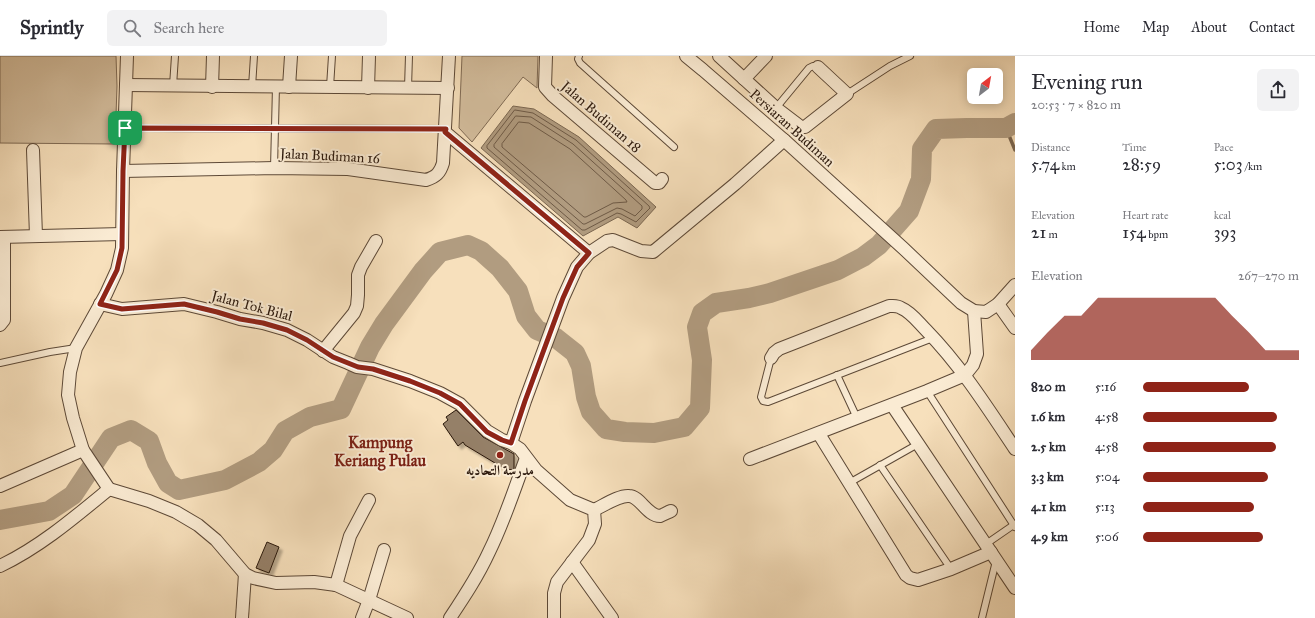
<!DOCTYPE html>
<html lang="en">
<head>
<meta charset="utf-8">
<style>
	:root { --surface:#fff; --page:#f2f2f3; --text:#2b2b33; --muted:#7c7c81; --line:#e1e1e2; --accent:#8f2418 }
	body { margin:0; font-family:"IM FELL Great Primer",Amiri,serif; background:var(--page); color:var(--text); height:100vh; display:flex; flex-direction:column; font-size:15px; white-space:nowrap }
	* { box-sizing:border-box; margin:0 }
	p { font-size:13px; color:var(--muted) }
	.icon { flex:none; width:22px; height:22px; fill:none; stroke:currentColor; stroke-width:2; stroke-linecap:round; stroke-linejoin:round }
	.map { position:relative; flex:1; overflow:hidden }
	.details { display:flex; flex-direction:column; background:var(--surface); width:300px }
	.details>* { flex:none }
	.needle { width:26px; rotate:31deg }
	.tools { position:absolute; left:967px; top:12px; display:grid; gap:8px }
	.tools a { display:grid; place-items:center; width:36px; height:36px; border-radius:6px; background:var(--surface); box-shadow:0 2px 10px #0003; font-size:20px }
	.pin { position:absolute; display:grid; place-items:center; width:34px; height:34px; color:#fff; margin:-17px; border-radius:8px; box-shadow:0 2px 6px #0006 }
	.round { display:grid; place-items:center; flex:none; width:42px; height:42px; border-radius:6px; background:var(--page) }
	.overview { display:flex; align-items:center; justify-content:space-between; height:68px; padding:0 16px }
	h1 { font-size:22px; font-weight:600; line-height:30px }
	.metrics { display:grid; grid-template-columns:repeat(3,1fr); gap:6px; height:68px; padding:4px 16px }
	.metrics div { display:grid; align-content:center }
	.metrics b { font-size:17px; font-weight:600 }
	.metrics small { font-size:11px; font-weight:400 }
	.metrics p { font-size:11px }
	.chart { height:112px; padding:8px 16px }
	.chart p { display:flex; justify-content:space-between }
	.chart svg { width:100%; height:72px; margin-top:4px; fill:var(--accent); opacity:.7 }
	ul { padding:0 16px; list-style:none; font-size:13px }
	li { display:grid; grid-template-columns:64px 48px 1fr; align-items:center; height:30px }
	li i { height:10px; border-radius:5px; background:var(--accent) }
	header { display:flex; align-items:center; gap:24px; box-sizing:border-box; height:56px; padding:0 20px; background:var(--surface); border-bottom:1px solid var(--line) }
	header strong { font-size:19px }
	nav { display:flex; gap:22px; margin-inline-start:auto; font-size:14px }
	.search { width:280px; height:36px; background:var(--page); display:flex; align-items:center; gap:10px; box-sizing:border-box; padding:0 14px; border-radius:6px; color:var(--muted); font-size:15px }
	main { display:flex; flex:1; min-height:0 }
	.map>svg:first-child { display:block }
	.green { fill:#d4be9e; stroke:#7f6a54 }
	.water { fill:#b19c80; stroke:#7b6751 }
	.lines { fill:none; stroke-linecap:round; stroke-linejoin:round }
	.shore { stroke:#6e5a46; stroke-width:1 }
	.stream { stroke:#7b6751; stroke-width:3.5 }
	.river { stroke:#b19c80; stroke-width:20 }
	.building { fill:#958067; stroke:#2a170b; filter:url(#shadow) }
	.service-casing { stroke:#5d4937; stroke-width:8 }
	.minor-casing { stroke:#5d4937; stroke-width:14 }
	.service { stroke:#faebd3; stroke-width:6 }
	.minor { stroke:#faebd3; stroke-width:12 }
	.route-casing { stroke:#fff; stroke-width:8 }
	.route { stroke:#8f2418; stroke-width:5 }
	.poi-dot { fill:#8f2418; stroke:#faebd3; stroke-width:1.5 }
	.labels { text-anchor:middle; dominant-baseline:central; stroke-width:4; stroke-linejoin:round; paint-order:stroke }
	.street-label { font-size:14px; fill:#2a170b; stroke:#faebd3 }
	.poi-label { font-size:14px; font-weight:bold; fill:#2a170b; stroke:#faebd3 }
	.quarter-label { font-size:16px; font-weight:bold; fill:#7a1f14; stroke:#faebd3 }
</style>
</head>
<body>
<header>
<strong>Sprintly</strong>
<div class="search"><svg class="icon" aria-label="search" viewBox="0 0 24 24"><circle cx="10" cy="10" r="6"/><path d="M15 15l6 6"/></svg>Search here</div>
<nav><a>Home</a><a>Map</a><a>About</a><a>Contact</a></nav>
</header>
<main>
<div class="map">
<svg width="1015" height="562" viewBox="0 0 1015 562">
	<defs>
		<filter id="shadow"><feDropShadow dx="3.5" dy="3.5" stdDeviation="1" flood-color="#0004"/></filter>
	</defs>
	<rect width="100%" height="100%" fill="#f7e0bc"/>
	<filter id="stains"><feTurbulence type="fractalNoise" baseFrequency=".005" numOctaves="4"/><feColorMatrix values="0 0 0 0 .2 0 0 0 0 .09 0 0 0 0 .02 0 0 0 .5 -.17"/></filter>
	<radialGradient id="worn" r=".72"><stop offset=".6" stop-color="#630" stop-opacity="0"/><stop offset="1" stop-color="#630" stop-opacity=".3"/></radialGradient>
	<g class="green">
		<path d="M 0,0 L 116,0 L 117,30 L 115,88 L 0,87 Z"/>
		<path d="M 462,0 L 538,0 L 537,32 L 523,21 L 472,86 L 459,72 Z"/>
	</g>
	<path class="water" d="M 513,50 L 534,53 L 579,81 L 656,151 L 637,172 L 618,161 L 583,180 L 481,92 Z"/>
	<g class="lines">
		<g class="shore">
			<path d="M 515,54 L 533,57 L 576,84 L 649,150 L 650,152 L 636,166 L 621,158 L 617,157 L 585,174 L 582,174 L 487,92 L 487,90 Z"/>
			<path d="M 516,60 L 531,61 L 573,88 L 642,150 L 642,153 L 635,160 L 622,153 L 617,152 L 585,168 L 583,168 L 494,91 L 494,89 Z"/>
			<path d="M 519,66 L 529,67 L 570,93 L 626,144 L 627,146 L 613,147 L 586,161 L 584,161 L 502,91 L 502,88 Z"/>
		</g>
		<path class="stream" d="M 1006,72 L 1015,94"/>
		<path class="river" d="M 0,464 L 49,455 L 73,439 L 111,382 L 131,374 L 149,385 L 157,407 L 168,427 L 179,434 L 225,424 L 259,406 L 273,394 L 285,375 L 310,361 L 341,353 L 370,291 L 384,268 L 423,215 L 440,196 L 468,189 L 481,195 L 500,212 L 518,235 L 526,260 L 537,274 L 556,282 L 575,297 L 581,310 L 586,341 L 591,356 L 606,373 L 625,376 L 654,377 L 684,371 L 700,352 L 702,304 L 697,271 L 702,257 L 716,247 L 749,242 L 770,237 L 838,214 L 863,201 L 879,189 L 909,155 L 921,123 L 922,93 L 936,73 L 967,72 L 1006,72 L 1015,67"/>
	</g>
	<g class="building">
		<path d="M 456,354 L 483,381 L 514,398 L 514,414 L 505,413 L 465,389 L 463,386 L 458,390 L 443,368 L 448,364 L 446,361 Z"/>
		<path d="M 267,486 L 279,491 L 269,517 L 256,512 Z"/>
	</g>
	<g class="lines">
		<g class="service-casing">
			<g id="service">
				<path d="M 579,0 L 578,3 L 580,7 L 674,91"/>
				<path d="M 173,30 L 175,0"/>
				<path d="M 252,31 L 254,0"/>
				<path d="M 330,31 L 332,0"/>
				<path d="M 408,32 L 409,0"/>
				<path d="M 847,38 L 890,10 L 910,0"/>
				<path d="M 776,52 L 809,12 L 813,10 L 818,11"/>
				<path d="M 125,72 L 446,73"/>
				<path d="M 274,112 L 276,30"/>
				<path d="M 771,302 L 761,341 L 763,345 L 768,346 L 933,282"/>
				<path d="M 0,307 L 50,296 L 76,292"/>
				<path d="M 837,319 L 857,362"/>
				<path d="M 927,335 L 1015,471"/>
				<path d="M 880,409 L 951,513"/>
				<path d="M 849,427 L 918,388"/>
				<path d="M 986,488 L 1015,468"/>
				<path d="M 982,562 L 996,505"/>
			</g>
		</g>
		<g class="minor-casing">
			<g id="minor">
				<path d="M 546,0 L 545,31 L 553,40 L 655,127 L 659,127 L 662,123"/>
				<path d="M 686,0 L 703,14 L 784,84 L 903,192 L 961,247 L 974,255 L 986,256 L 998,248 L 1015,229"/>
				<path d="M 719,0 L 776,52 L 801,71 L 805,71 L 847,38 L 818,11"/>
				<path d="M 744,23 L 766,0"/>
				<path d="M 126,29 L 448,32"/>
				<path d="M 212,31 L 213,0"/>
				<path d="M 289,31 L 291,0"/>
				<path d="M 368,32 L 369,0"/>
				<path d="M 445,76 L 589,197"/>
				<path d="M 33,94 L 36,180"/>
				<path d="M 123,115 L 274,112 L 348,113 L 426,124 C 436,121 440,117 443,107 L 449,0"/>
				<path d="M 0,181 L 122,178"/>
				<path d="M 100,248 L 122,253 L 184,248 L 217,256 L 240,263 L 263,267 L 287,274 L 307,284 L 333,301 L 348,307 L 357,311 L 373,313 L 410,325 L 440,337 L 460,348 L 487,375 L 502,384 L 511,387 L 520,393 L 536,414 L 570,444 L 594,454 L 595,468 L 589,484 L 557,526 L 554,537 L 554,562"/>
				<path d="M 998,248 L 1015,272"/>
				<path d="M 0,269 L 4,264 L 4,181"/>
				<path d="M 323,295 L 354,257 L 357,250 L 358,239 L 358,219 L 361,211 L 376,185"/>
				<path d="M 771,302 L 774,297 L 779,293 L 889,250 C 893,250 897,249 901,252 C 911,256 918,266 926,274 C 961,310 987,351 1015,393"/>
				<path d="M 892,349 L 1015,532"/>
				<path d="M 819,378 L 906,519 L 910,522 L 918,524 L 951,513 L 991,496"/>
				<path d="M 511,387 L 525,345 L 563,242 L 577,211 L 589,197 L 607,185 L 613,184 L 641,195 L 653,196 L 735,128 L 784,84"/>
				<path d="M 750,403 L 927,335 L 965,319 L 973,309 L 977,298 L 974,255"/>
				<path d="M 0,430 L 83,394"/>
				<path d="M 109,433 L 149,445 L 176,456 L 198,469 L 216,484 L 245,518 L 253,522 L 276,527 L 314,526 L 336,529 L 407,562"/>
				<path d="M 594,454 C 603,450 619,439 629,440 C 640,440 647,460 660,460 C 663,459 668,456 671,455"/>
				<path d="M 572,506 L 612,562"/>
				<path d="M 0,510 C 40,491 75,461 109,433 L 83,394 L 73,362 L 68,339 L 70,316 L 76,292 L 106,238 L 117,214 L 122,192 L 123,115 L 127,0"/>
				<path d="M 336,529 L 350,480 L 369,444"/>
				<path d="M 242,562 L 245,518"/>
				<path d="M 362,562 L 369,544 L 384,494"/>
				<path d="M 450,562 C 464,541 478,520 489,496 C 504,466 514,434 526,402"/>
			</g>
		</g>
		<use href="#service" class="service"/>
		<use href="#minor" class="minor"/>
	</g>
	<g class="lines">
		<g class="route-casing">
			<path id="route" d="M 125,72 L 446,73 L 445,76 L 589,197 L 577,211 L 563,242 L 525,345 L 511,387 L 502,384 L 487,376 L 460,348 L 440,337 L 410,325 L 373,313 L 358,311 L 333,301 L 307,284 L 287,274 L 263,267 L 240,263 L 217,256 L 184,248 L 122,253 L 100,248 L 117,214 L 122,192 L 123,115 Z"/>
		</g>
		<use href="#route" class="route"/>
	</g>
	<circle class="poi-dot" cx="500" cy="399" r="4"/>
	<g class="labels">
		<g class="street-label">
			<text transform="translate(601 61) rotate(41)">Jalan Budiman 18</text>
			<text transform="translate(792 72) rotate(42)">Persiaran Budiman</text>
			<text transform="translate(330 100) rotate(3)">Jalan Budiman 16</text>
			<text transform="translate(252 250) rotate(15)">Jalan Tok Bilal</text>
		</g>
		<g class="poi-label">
			<text x="500" y="414">مدرسة التحاديه</text>
		</g>
		<g class="quarter-label">
			<text x="380" y="386">Kampung<tspan x="380" dy="18">Keriang Pulau</tspan></text>
		</g>
	</g>
	<rect width="100%" height="100%" filter="url(#stains)"/>
	<rect width="100%" height="100%" fill="url(#worn)"/>
</svg>
<div class="tools">
<a><svg class="needle" viewBox="-14 -14 28 28"><path d="M0-13l5 13h-10z" fill="#e53935"/><path d="M0 13l5-13h-10z" fill="#7c7c81"/></svg></a>
</div>
<div class="pin" style="left:125px;top:72px;background:#1e9e55"><svg class="icon" aria-label="arrive" viewBox="0 0 24 24"><path d="M6 21V4h12l-3 4 3 4H6"/></svg></div>
</div>
<section class="details">
<div class="overview"><div><h1>Evening run</h1><p>20:53 · 7 × 820 m</p></div><a class="round"><svg class="icon" aria-label="share" viewBox="0 0 24 24"><path d="M12 15V3M7 8l5-5 5 5M5 13v7h14v-7"/></svg></a></div>
<div class="metrics">
<div><p>Distance</p><b>5.74<small> km</small></b></div>
<div><p>Time</p><b>28:59</b></div>
<div><p>Pace</p><b>5:03<small> /km</small></b></div>
</div>
<div class="metrics">
<div><p>Elevation</p><b>21<small> m</small></b></div>
<div><p>Heart rate</p><b>154<small> bpm</small></b></div>
<div><p>kcal</p><b>393</b></div>
</div>
<div class="chart"><p><span>Elevation</span>267–270 m</p>
<svg viewBox="0 0 160 44" preserveAspectRatio="none"><path d="M0 44V38L10 27L20 17L30 17L40 6L50 6L60 6L70 6L80 6L90 6L100 6L110 6L120 17L130 27L140 38L150 38L160 38V44z"/></svg>
</div>
<ul>
<li><b>820 m</b>5:16<i style="width:68%"></i></li>
<li><b>1.6 km</b>4:58<i style="width:86%"></i></li>
<li><b>2.5 km</b>4:58<i style="width:85%"></i></li>
<li><b>3.3 km</b>5:04<i style="width:80%"></i></li>
<li><b>4.1 km</b>5:13<i style="width:71%"></i></li>
<li><b>4.9 km</b>5:06<i style="width:77%"></i></li>
</ul>
</section>
</main>
</body>
</html>
